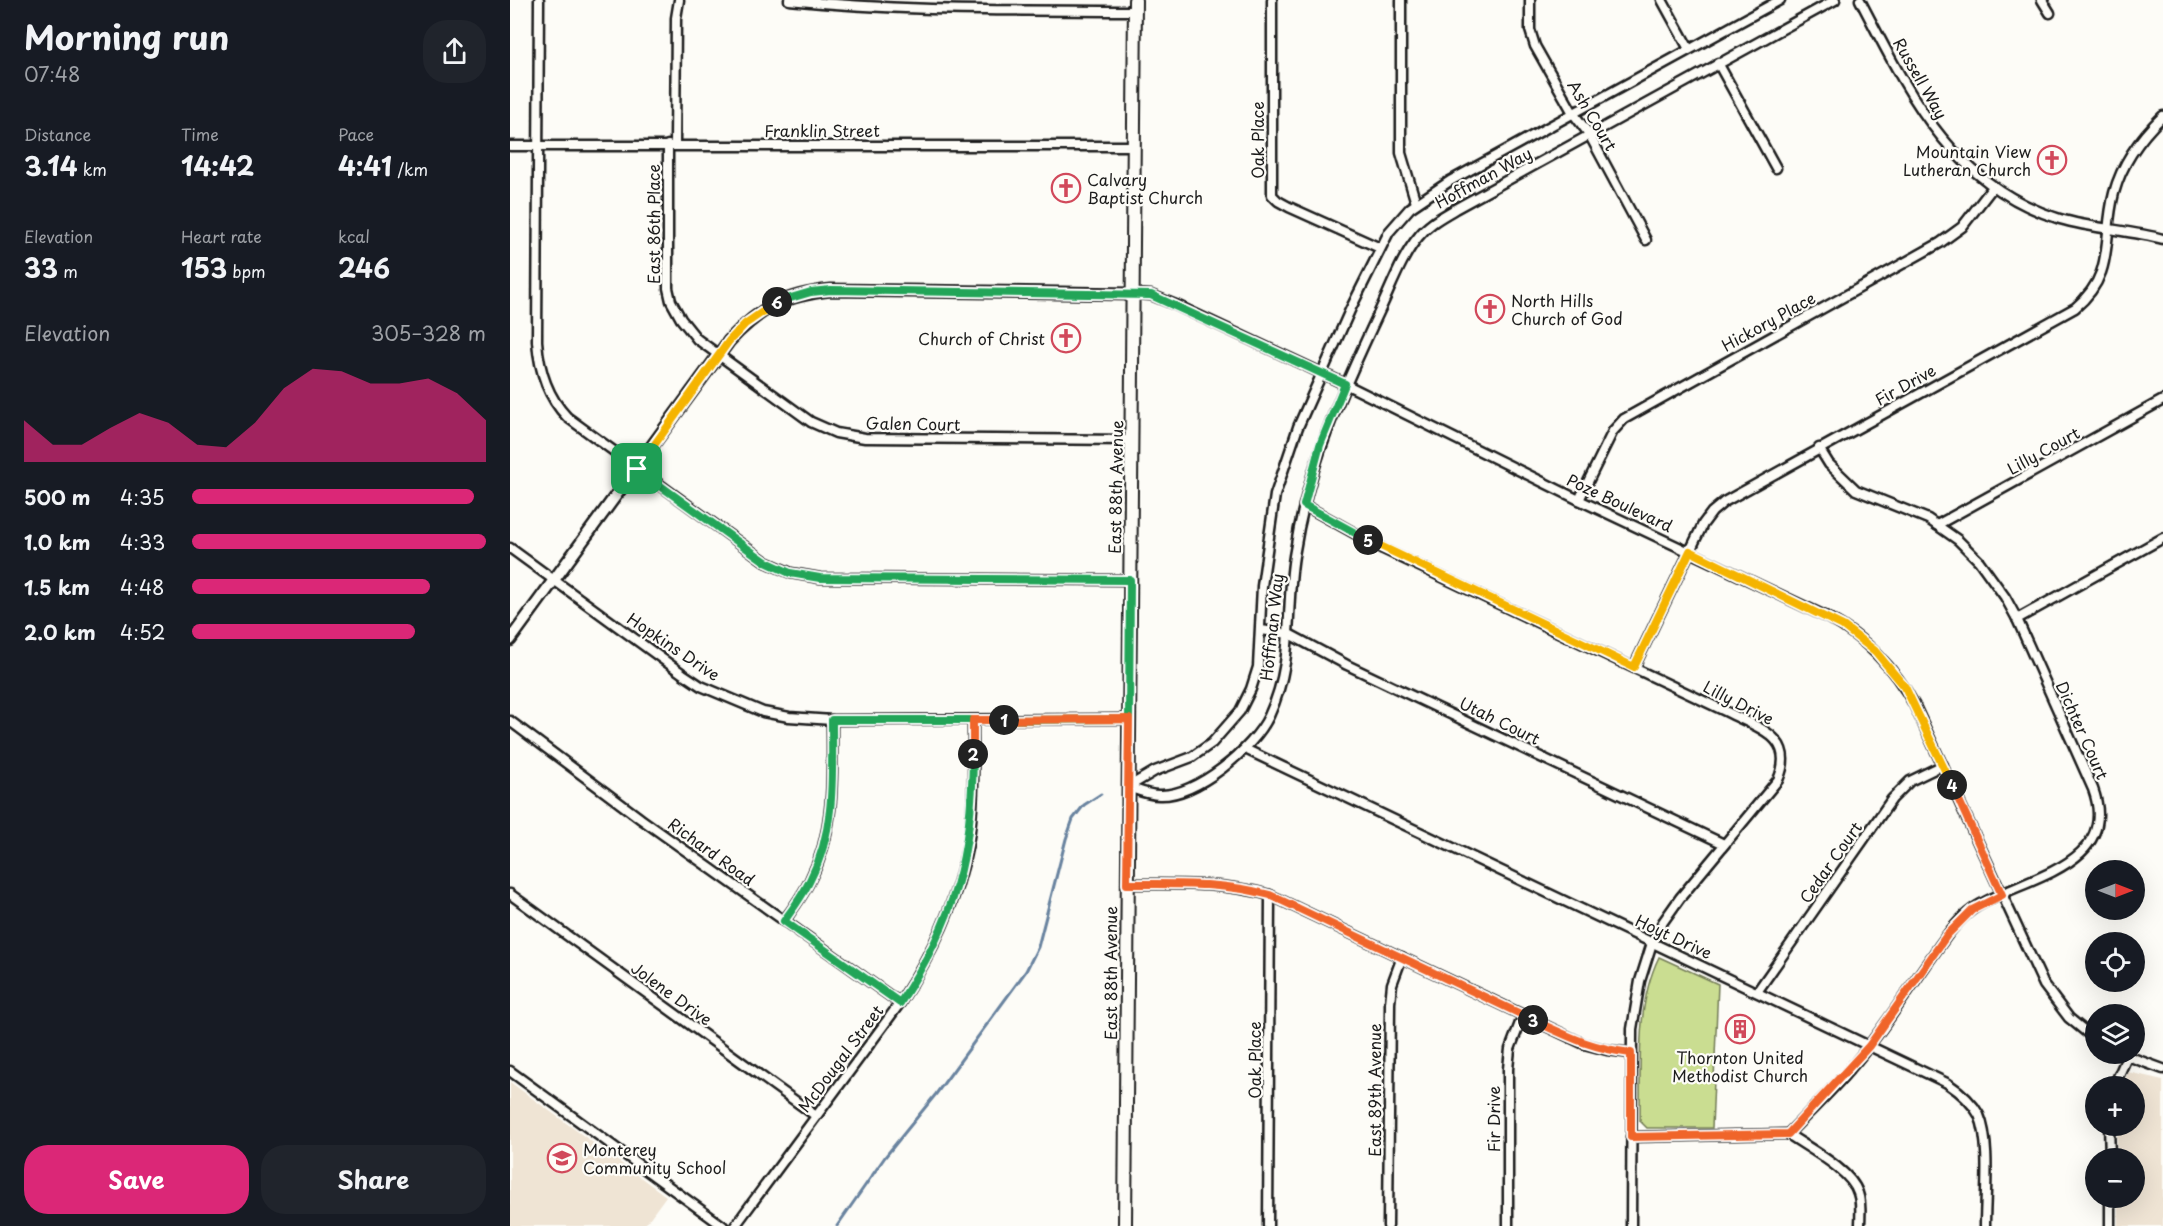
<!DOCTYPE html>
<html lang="en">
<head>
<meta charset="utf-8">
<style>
	:root { --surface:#171b24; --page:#20242c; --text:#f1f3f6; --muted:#9ea1a6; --accent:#db2777 }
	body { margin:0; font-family:"Playpen Sans",sans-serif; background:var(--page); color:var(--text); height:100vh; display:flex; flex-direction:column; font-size:22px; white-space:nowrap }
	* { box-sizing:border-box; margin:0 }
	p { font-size:20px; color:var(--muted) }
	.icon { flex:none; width:33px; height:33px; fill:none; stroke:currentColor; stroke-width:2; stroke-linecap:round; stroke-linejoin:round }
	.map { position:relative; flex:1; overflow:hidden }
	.sheet { display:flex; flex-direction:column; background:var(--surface); width:510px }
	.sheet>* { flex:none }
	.needle { width:39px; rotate:90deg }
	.fabs { position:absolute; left:1575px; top:860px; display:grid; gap:12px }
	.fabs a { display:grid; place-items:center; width:60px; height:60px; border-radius:50%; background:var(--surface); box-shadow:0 6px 24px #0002; font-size:30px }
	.pin { position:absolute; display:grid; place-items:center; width:51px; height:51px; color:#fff; margin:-26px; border-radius:12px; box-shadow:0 3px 9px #0006 }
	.km { position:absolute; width:30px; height:30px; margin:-15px; border-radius:50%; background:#222; color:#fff; font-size:16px; line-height:30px; text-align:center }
	.round { display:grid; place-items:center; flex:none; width:63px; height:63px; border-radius:24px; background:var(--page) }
	.head { display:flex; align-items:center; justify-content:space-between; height:102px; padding:0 24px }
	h1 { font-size:33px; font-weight:700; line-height:45px }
	.stats { display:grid; grid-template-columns:repeat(3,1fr); gap:9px; height:102px; padding:6px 24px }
	.stats div { display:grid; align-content:center }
	.stats b { font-size:26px; font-weight:700 }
	.stats small { font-size:16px; font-weight:400 }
	.stats p { font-size:16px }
	.chart { height:168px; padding:12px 24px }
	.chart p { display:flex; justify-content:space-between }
	.chart svg { width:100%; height:108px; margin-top:6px; fill:var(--accent); opacity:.7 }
	.button { display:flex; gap:12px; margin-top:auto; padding:12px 24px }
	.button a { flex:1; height:69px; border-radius:24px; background:var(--accent); color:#fff; font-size:24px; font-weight:700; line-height:69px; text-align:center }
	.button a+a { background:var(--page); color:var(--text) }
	ul { padding:0 24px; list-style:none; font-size:20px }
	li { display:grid; grid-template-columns:96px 72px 1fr; align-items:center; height:45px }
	li i { height:15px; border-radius:8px; background:var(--accent) }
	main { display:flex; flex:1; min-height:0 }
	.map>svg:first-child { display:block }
	.built { fill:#efe4d4 }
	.green { fill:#cadd91; stroke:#737c56; stroke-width:1.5 }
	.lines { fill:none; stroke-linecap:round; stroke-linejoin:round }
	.stream { stroke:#69839f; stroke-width:3 }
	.minor-casing { stroke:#1c1c1c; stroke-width:13 }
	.tertiary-casing { stroke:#1c1c1c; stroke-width:15 }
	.secondary-casing { stroke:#1c1c1c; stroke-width:16 }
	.minor { stroke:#fdfcf7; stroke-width:8 }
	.tertiary { stroke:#fdfcf7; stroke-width:10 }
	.secondary { stroke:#fdfcf7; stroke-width:12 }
	.split-1-casing { stroke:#fff; stroke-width:12 }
	.split-2-casing { stroke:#fff; stroke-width:12 }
	.split-3-casing { stroke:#fff; stroke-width:12 }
	.split-4-casing { stroke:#fff; stroke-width:12 }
	.split-5-casing { stroke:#fff; stroke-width:12 }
	.split-6-casing { stroke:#fff; stroke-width:12 }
	.split-7-casing { stroke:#fff; stroke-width:12 }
	.split-1 { stroke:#22a559; stroke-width:8 }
	.split-2 { stroke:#22a559; stroke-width:8 }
	.split-3 { stroke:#f0652b; stroke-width:8 }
	.split-4 { stroke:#f0652b; stroke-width:8 }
	.split-5 { stroke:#f5b400; stroke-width:8 }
	.split-6 { stroke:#22a559; stroke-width:8 }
	.split-7 { stroke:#f5b400; stroke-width:8 }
	.labels { text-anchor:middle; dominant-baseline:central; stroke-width:4.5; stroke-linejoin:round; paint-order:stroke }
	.street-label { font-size:16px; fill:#1c1c1c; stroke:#fdfcf7 }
	.poi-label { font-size:16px; fill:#1c1c1c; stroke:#fdfcf7; text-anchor:start }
</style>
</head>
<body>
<main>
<section class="sheet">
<div class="head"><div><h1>Morning run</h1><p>07:48</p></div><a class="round"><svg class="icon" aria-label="share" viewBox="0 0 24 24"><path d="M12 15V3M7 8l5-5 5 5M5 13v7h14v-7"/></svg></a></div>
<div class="stats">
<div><p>Distance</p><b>3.14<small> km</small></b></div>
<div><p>Time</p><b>14:42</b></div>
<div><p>Pace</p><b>4:41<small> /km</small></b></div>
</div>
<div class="stats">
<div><p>Elevation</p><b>33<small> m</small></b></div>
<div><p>Heart rate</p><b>153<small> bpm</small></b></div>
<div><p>kcal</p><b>246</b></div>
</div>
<div class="chart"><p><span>Elevation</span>305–328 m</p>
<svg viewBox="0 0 160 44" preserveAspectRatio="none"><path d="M0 44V27L10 37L20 37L30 30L40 24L50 28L60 37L70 38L80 28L90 14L100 6L110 7L120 12L130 12L140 10L150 16L160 27V44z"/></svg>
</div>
<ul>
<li><b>500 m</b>4:35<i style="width:96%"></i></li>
<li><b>1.0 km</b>4:33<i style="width:100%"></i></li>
<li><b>1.5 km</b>4:48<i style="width:81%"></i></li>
<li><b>2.0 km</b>4:52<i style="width:76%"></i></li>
</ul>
<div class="button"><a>Save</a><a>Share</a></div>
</section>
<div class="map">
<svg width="1653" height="1226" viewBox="0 0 1653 1226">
	<rect width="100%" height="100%" fill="#fdfcf7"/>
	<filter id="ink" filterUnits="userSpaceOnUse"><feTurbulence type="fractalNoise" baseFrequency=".0167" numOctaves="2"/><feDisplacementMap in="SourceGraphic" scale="12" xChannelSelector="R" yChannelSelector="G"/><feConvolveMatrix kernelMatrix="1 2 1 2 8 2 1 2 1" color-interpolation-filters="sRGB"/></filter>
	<g filter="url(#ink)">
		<g class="built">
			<path d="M 1618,1072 L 1653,1080 L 1653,1226 L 1608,1226 L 1608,1197 L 1624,1197 L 1624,1158 L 1607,1158 L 1607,1125 L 1624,1125 L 1624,1086 L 1613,1086 Z"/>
			<path d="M 0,1082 L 156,1196 L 134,1226 L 0,1226 Z"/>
		</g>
		<path class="green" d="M 1149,957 L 1208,984 L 1202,1128 L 1137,1128 L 1130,1121 C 1131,1068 1125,1006 1149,957 Z"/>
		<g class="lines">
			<path class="stream" d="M 327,1226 L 375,1157 L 426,1094 L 516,971 L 528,947 L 556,839 L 563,819 L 574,805 L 591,794"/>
			<g class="minor-casing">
				<g id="minor">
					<path d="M 29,0 L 27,341 C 29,370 37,396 57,417 L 256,562 L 281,573 L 310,578 L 620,580"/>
					<path d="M 279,0 C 394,12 510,10 625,11"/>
					<path d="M 762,0 L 762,195 L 768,201 L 779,207 L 870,248"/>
					<path d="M 891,0 L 891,153 L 906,203"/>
					<path d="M 1020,0 L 1020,30 L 1025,46 L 1063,113 L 1079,134 L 1136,240"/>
					<path d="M 1152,0 L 1179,49"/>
					<path d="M 1350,0 C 1399,94 1441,185 1550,219 C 1584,229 1619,230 1653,239"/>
					<path d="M 1532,0 L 1540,13"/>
					<path d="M 1208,63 L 1266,168"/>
					<path d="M 158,145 L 158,288 L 161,301 L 171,319 L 187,339 L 301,422 L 326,433 L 355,438 L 622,440"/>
					<path d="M 165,145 L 166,18 L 169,0"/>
					<path d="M 0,146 L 624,146"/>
					<path d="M 623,294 L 641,295 L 666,305 L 835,384 L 1069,500 L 1317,617 C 1356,638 1384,667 1405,706 L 1534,985 L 1559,1018 L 1586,1040"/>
					<path d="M 1069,500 L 1103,431 L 1114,419 L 1430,243 L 1452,227 L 1483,187"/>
					<path d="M 794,505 L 873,549 L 1217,712 C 1248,728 1287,737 1268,780 L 1170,898 L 1153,922 L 1142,943 L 1130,981 L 1122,1029 L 1121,1226"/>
					<path d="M 1427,525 L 1653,400"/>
					<path d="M 0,548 L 173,674 L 191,686 L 253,712 L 279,717 L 322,720 L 619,719"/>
					<path d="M 1507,619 L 1653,538"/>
					<path d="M 751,630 L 779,634 L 837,665 L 1214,844"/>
					<path d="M 1124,667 L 1193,524 L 1202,512 L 1214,502 L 1565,308 C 1606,274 1592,239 1604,193 C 1612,163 1630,138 1653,116"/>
					<path d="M 0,721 L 131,819 L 390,1003"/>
					<path d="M 735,749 L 1437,1083 C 1449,1091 1462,1102 1469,1115 C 1481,1142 1475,1196 1475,1226"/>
					<path d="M 618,787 C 627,790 639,795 649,795 C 686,797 744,748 759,716 C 785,660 775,613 784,556 C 798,464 832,391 871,308 C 882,285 892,256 909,236 C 918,224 932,217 945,209 L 1325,0"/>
					<path d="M 618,787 L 645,771 L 682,757 L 702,743 L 730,711 L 741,689 L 748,667 L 752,586 L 765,495 L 788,427 L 841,308 L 879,232 L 900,208 L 940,181 L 1270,0"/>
					<path d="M 617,884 C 667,884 710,882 760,895 L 1074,1044 L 1097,1050 L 1121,1053"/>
					<path d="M 0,894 L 306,1116"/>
					<path d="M 274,921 C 284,907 294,894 301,878 C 326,829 322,773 322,720"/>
					<path d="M 1247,992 L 1382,799 L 1400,781 L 1433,765"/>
					<path d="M 1609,1053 L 1653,1069"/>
					<path d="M 0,1071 L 213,1226"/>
					<path d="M 1604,1086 L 1617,1057"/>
					<path d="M 1599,1125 L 1600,1158"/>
					<path d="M 1278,1134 C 1306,1105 1337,1076 1361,1043 C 1380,1018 1398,991 1416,965 C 1430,946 1443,923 1463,909 C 1508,878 1612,868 1583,789 L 1507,619 L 1495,597 L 1469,561 L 1448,540 L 1418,519 L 1346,490 L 1319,464 L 1309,448"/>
					<path d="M 1278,1134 C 1298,1148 1341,1170 1348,1193 C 1352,1204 1350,1215 1350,1226"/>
					<path d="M 1121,1137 L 1278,1134"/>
					<path d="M 1600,1197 L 1600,1226"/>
					<path d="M 225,1226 L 390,1003 C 422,953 447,903 458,844 C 465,804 463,761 463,720"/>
					<path d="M 758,1226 L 760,895"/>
					<path d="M 878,1226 L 880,1003 L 882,984 L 892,957"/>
					<path d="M 998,1226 L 998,1069 L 1000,1049 L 1013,1015"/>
				</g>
			</g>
			<g class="tertiary-casing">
				<path id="tertiary" d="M 0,640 L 219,341 C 251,307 275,295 321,290 L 623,294"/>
			</g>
			<g class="secondary-casing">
				<path id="secondary" d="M 615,1226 L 625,0"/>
			</g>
			<use href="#minor" class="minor"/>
			<use href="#tertiary" class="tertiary"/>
			<use href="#secondary" class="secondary"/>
		</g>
	</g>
	<g class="lines" filter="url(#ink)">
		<g class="split-1-casing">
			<path id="split-1" d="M 127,469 L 256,562 L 280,573 L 310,578 L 620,580 L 619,719 L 494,720"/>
		</g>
		<g class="split-2-casing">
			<path id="split-2" d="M 463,754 C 462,856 446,917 390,1003 L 274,921 C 284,907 294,894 301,878 C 326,829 322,773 322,720 L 494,720"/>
		</g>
		<g class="split-3-casing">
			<path id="split-3" d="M 463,754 L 463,720 L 619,719 L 617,884 C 667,884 710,882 760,895 L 1023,1020"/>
		</g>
		<g class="split-4-casing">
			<path id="split-4" d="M 1023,1020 C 1060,1037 1080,1048 1121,1053 L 1121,1137 L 1278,1134 L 1359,1046 L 1437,935 L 1462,910 L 1492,895 L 1442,785"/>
		</g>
		<g class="split-5-casing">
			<path id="split-5" d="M 858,540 L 1124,667 L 1180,551 L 1333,626 L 1365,651 L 1395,687 L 1442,785"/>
		</g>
		<g class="split-6-casing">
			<path id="split-6" d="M 267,302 L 301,292 L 321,290 L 641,295 L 835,384 L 810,445 L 794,505 L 858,540"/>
		</g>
		<g class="split-7-casing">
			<path id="split-7" d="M 127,469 L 219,341 L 235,324 L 267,302"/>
		</g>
		<use href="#split-1" class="split-1"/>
		<use href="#split-2" class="split-2"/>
		<use href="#split-3" class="split-3"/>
		<use href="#split-4" class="split-4"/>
		<use href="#split-5" class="split-5"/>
		<use href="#split-6" class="split-6"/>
		<use href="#split-7" class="split-7"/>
	</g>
	<defs>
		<g id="church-ring" transform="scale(1.5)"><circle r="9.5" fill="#fdfcf7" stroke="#d1495b" stroke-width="1.5"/><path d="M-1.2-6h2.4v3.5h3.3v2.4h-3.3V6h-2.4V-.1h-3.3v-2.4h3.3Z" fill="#d1495b"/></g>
		<g id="building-ring" transform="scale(1.5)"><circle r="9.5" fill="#fdfcf7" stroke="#d1495b" stroke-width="1.5"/><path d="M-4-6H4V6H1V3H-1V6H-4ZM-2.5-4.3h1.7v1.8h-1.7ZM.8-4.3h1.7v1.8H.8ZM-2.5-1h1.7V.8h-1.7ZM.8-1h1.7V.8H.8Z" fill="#d1495b"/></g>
		<g id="school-ring" transform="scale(1.5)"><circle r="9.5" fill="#fdfcf7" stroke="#d1495b" stroke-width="1.5"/><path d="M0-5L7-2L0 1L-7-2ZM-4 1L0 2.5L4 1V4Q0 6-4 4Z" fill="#d1495b"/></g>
	</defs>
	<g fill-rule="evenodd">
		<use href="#church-ring" x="1542" y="160"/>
		<use href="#church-ring" x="556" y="188"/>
		<use href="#church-ring" x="980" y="309"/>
		<use href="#church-ring" x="556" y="338"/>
		<use href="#building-ring" x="1230" y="1029"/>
		<use href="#school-ring" x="52" y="1158"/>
	</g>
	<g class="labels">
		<g class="street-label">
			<text transform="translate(1411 78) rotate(60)">Russell Way</text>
			<text transform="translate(1083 115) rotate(59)">Ash Court</text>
			<text x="312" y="130">Franklin Street</text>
			<text transform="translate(747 140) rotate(-90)">Oak Place</text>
			<text transform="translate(973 177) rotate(-29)">Hoffman Way</text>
			<text transform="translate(143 224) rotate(-90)">East 86th Place</text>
			<text transform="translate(1258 321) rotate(-29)">Hickory Place</text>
			<text transform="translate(1395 384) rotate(-29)">Fir Drive</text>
			<text transform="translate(403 423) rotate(1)">Galen Court</text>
			<text transform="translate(1533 450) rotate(-29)">Lilly Court</text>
			<text transform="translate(605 487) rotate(-89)">East 88th Avenue</text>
			<text transform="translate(1110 502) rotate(25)">Poze Boulevard</text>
			<text transform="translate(761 627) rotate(-84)">Hoffman Way</text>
			<text transform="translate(164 646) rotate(34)">Hopkins Drive</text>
			<text transform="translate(1229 702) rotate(27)">Lilly Drive</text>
			<text transform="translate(990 720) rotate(26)">Utah Court</text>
			<text transform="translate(1573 730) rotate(66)">Dichter Court</text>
			<text transform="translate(202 851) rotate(36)">Richard Road</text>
			<text transform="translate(1320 862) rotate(-55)">Cedar Court</text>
			<text transform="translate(1164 936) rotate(25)">Hoyt Drive</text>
			<text transform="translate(600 973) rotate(-90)">East 88th Avenue</text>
			<text transform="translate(162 993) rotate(36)">Jolene Drive</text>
			<text transform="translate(330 1058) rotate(-53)">McDougal Street</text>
			<text transform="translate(744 1060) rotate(-90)">Oak Place</text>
			<text transform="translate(864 1090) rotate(-90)">East 89th Avenue</text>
			<text transform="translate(983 1119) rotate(-90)">Fir Drive</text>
		</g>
		<g class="poi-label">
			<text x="1521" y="151" text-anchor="end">Mountain View<tspan x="1521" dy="18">Lutheran Church</tspan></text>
			<text x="577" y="179">Calvary<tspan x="577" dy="18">Baptist Church</tspan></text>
			<text x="1001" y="300">North Hills<tspan x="1001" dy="18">Church of God</tspan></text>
			<text x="535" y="338" text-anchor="end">Church of Christ</text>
			<text x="1230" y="1057" text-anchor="middle">Thornton United<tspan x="1230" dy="18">Methodist Church</tspan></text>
			<text x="73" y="1149">Monterey<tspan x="73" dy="18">Community School</tspan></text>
		</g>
	</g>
</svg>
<div class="fabs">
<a><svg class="needle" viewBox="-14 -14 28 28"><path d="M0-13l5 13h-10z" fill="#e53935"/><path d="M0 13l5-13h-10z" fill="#9ea1a6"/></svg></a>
<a><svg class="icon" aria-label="locate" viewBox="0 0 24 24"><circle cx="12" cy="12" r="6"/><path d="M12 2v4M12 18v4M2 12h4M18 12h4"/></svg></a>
<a><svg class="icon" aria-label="layers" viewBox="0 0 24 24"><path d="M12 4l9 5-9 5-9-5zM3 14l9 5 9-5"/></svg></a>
<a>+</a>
<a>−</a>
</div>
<div class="pin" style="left:127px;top:469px;background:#1e9e55"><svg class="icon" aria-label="arrive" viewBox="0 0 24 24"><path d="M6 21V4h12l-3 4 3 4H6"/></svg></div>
<b class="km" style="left:494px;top:720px">1</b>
<b class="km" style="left:463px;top:754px">2</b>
<b class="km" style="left:1023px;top:1020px">3</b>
<b class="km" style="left:1442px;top:785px">4</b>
<b class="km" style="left:858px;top:540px">5</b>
<b class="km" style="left:267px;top:302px">6</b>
</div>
</main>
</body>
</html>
